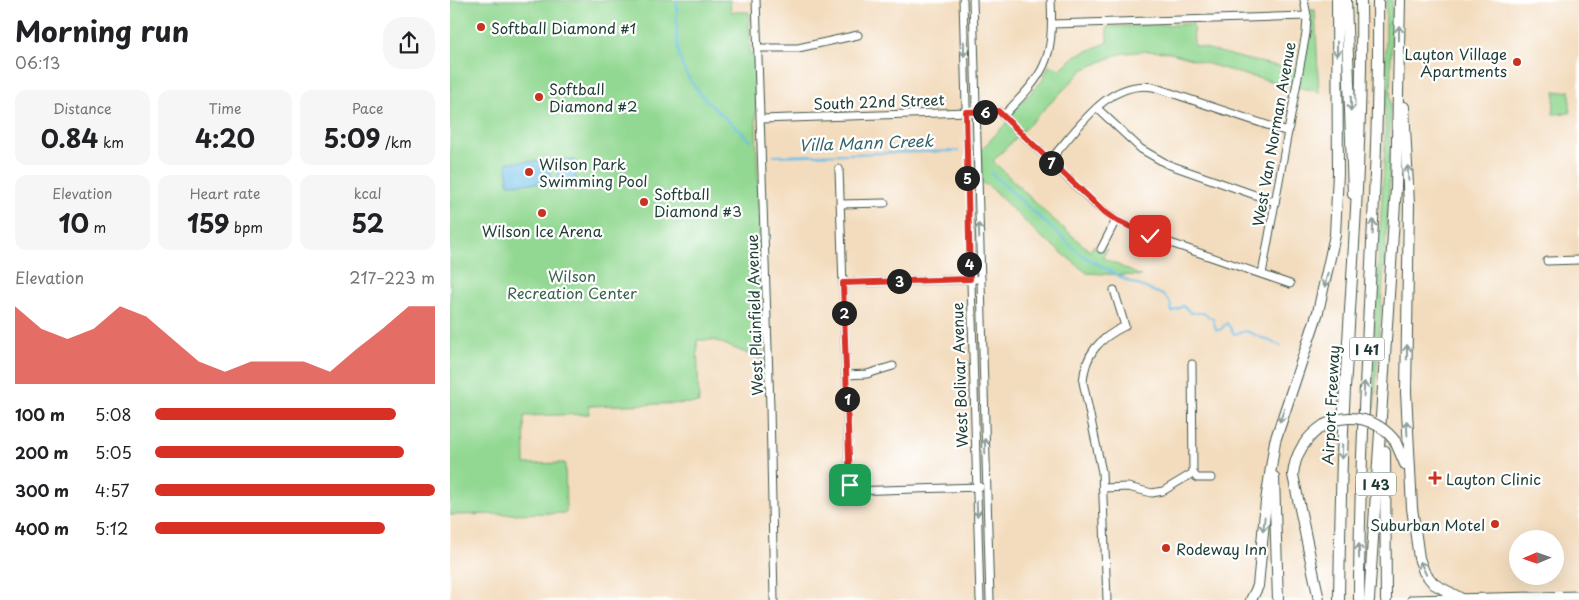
<!DOCTYPE html>
<html lang="en">
<head>
<meta charset="utf-8">
<style>
	:root { --surface:#fff; --page:#f6f6f6; --text:#202124; --muted:#757577; --accent:#d93025 }
	body { margin:0; font-family:"Playpen Sans",sans-serif; background:var(--page); color:var(--text); height:100vh; display:flex; flex-direction:column; font-size:19px; white-space:nowrap }
	* { box-sizing:border-box; margin:0 }
	p { font-size:16px; color:var(--muted) }
	.icon { flex:none; width:28px; height:28px; fill:none; stroke:currentColor; stroke-width:2; stroke-linecap:round; stroke-linejoin:round }
	.map { position:relative; flex:1; overflow:hidden }
	.details { display:flex; flex-direction:column; background:var(--surface); width:450px }
	.details>* { flex:none }
	.needle { width:32px; rotate:268deg }
	.tools { position:absolute; left:1059px; top:530px; display:grid; gap:10px }
	.tools a { display:grid; place-items:center; width:55px; height:55px; border-radius:50%; background:var(--surface); box-shadow:0 5px 20px #0002; font-size:25px }
	.pin { position:absolute; display:grid; place-items:center; width:42px; height:42px; color:#fff; margin:-21px; border-radius:10px; box-shadow:0 2px 8px #0006 }
	.km { position:absolute; width:25px; height:25px; margin:-12px; border-radius:50%; background:#222; color:#fff; font-size:14px; line-height:25px; text-align:center }
	.round { display:grid; place-items:center; flex:none; width:52px; height:52px; border-radius:20px; background:var(--page) }
	.overview { display:flex; align-items:center; justify-content:space-between; height:85px; padding:0 15px }
	h1 { font-size:28px; font-weight:700; line-height:38px }
	.stats { display:grid; grid-template-columns:repeat(3,1fr); gap:8px; height:85px; padding:5px 15px }
	.stats div { display:grid; align-content:center; border-radius:12px; background:var(--page); text-align:center }
	.stats b { font-size:25px; font-weight:700 }
	.stats small { font-size:14px; font-weight:400 }
	.stats p { font-size:14px }
	.chart { height:140px; padding:10px 15px }
	.chart p { display:flex; justify-content:space-between }
	.chart svg { width:100%; height:90px; margin-top:5px; fill:var(--accent); opacity:.7 }
	ul { padding:0 15px; list-style:none; font-size:16px }
	li { display:grid; grid-template-columns:80px 60px 1fr; align-items:center; height:38px }
	li i { height:12px; border-radius:6px; background:var(--accent) }
	main { display:flex; flex:1; min-height:0 }
	.map>svg:first-child { display:block }
	.green { fill:#92d892; stroke:#588a63 }
	.water { fill:#6cbfe8; stroke:#467e8e }
	.lines { fill:none; stroke-linecap:round; stroke-linejoin:round }
	.stream { stroke:#6cbfe8; stroke-width:2 }
	.minor-casing { stroke:#3f5549; stroke-width:9 }
	.major-casing { stroke:#3f5549; stroke-width:11 }
	.highway-casing { stroke:#3f5549; stroke-width:12 }
	.minor { stroke:#fff; stroke-width:7 }
	.major { stroke:#fff; stroke-width:9 }
	.highway { stroke:#fff; stroke-width:10 }
	.highway-bridge-casing { stroke:#3f5549; stroke-width:12; stroke-linecap:butt }
	.highway-bridge { stroke:#fff; stroke-width:10 }
	.oneway { stroke:#8f9e9a }
	.route-casing { stroke:#fff; stroke-width:10 }
	.route { stroke:#d93025; stroke-width:6 }
	.poi-dot { fill:#c8321e; stroke:#fff; stroke-width:2 }
	.labels { text-anchor:middle; dominant-baseline:central; stroke-width:4.5; stroke-linejoin:round; paint-order:stroke }
	.shield { fill:#fff; stroke:#627771; stroke-width:1 }
	.shield-label { font-size:14px; font-weight:bold; fill:#1f3d34 }
	.poi-label { font-size:15px; fill:#1f3d34; stroke:#fff; text-anchor:start }
	.street-label { font-size:15px; fill:#1f3d34; stroke:#fff }
	.park-label { font-size:15px; fill:#3c644c; stroke:#fff }
	.water-label { font-size:16px; font-style:italic; fill:#36646a; stroke:#fff }
</style>
</head>
<body>
<main>
<section class="details">
<div class="overview"><div><h1>Morning run</h1><p>06:13</p></div><a class="round"><svg class="icon" aria-label="share" viewBox="0 0 24 24"><path d="M12 15V3M7 8l5-5 5 5M5 13v7h14v-7"/></svg></a></div>
<div class="stats">
<div><p>Distance</p><b>0.84<small> km</small></b></div>
<div><p>Time</p><b>4:20</b></div>
<div><p>Pace</p><b>5:09<small> /km</small></b></div>
</div>
<div class="stats">
<div><p>Elevation</p><b>10<small> m</small></b></div>
<div><p>Heart rate</p><b>159<small> bpm</small></b></div>
<div><p>kcal</p><b>52</b></div>
</div>
<div class="chart"><p><span>Elevation</span>217–223 m</p>
<svg viewBox="0 0 160 44" preserveAspectRatio="none"><path d="M0 44V6L10 17L20 22L30 17L40 6L50 11L60 22L70 33L80 38L90 33L100 33L110 33L120 38L130 27L140 17L150 6L160 6V44z"/></svg>
</div>
<ul>
<li><b>100 m</b>5:08<i style="width:86%"></i></li>
<li><b>200 m</b>5:05<i style="width:89%"></i></li>
<li><b>300 m</b>4:57<i style="width:100%"></i></li>
<li><b>400 m</b>5:12<i style="width:82%"></i></li>
</ul>
</section>
<div class="map">
<svg width="1129" height="600" viewBox="0 0 1129 600">
	<rect width="100%" height="100%" fill="#fff"/>
	<filter id="ink" filterUnits="userSpaceOnUse"><feTurbulence type="fractalNoise" baseFrequency=".02" numOctaves="2"/><feDisplacementMap in="SourceGraphic" scale="10" xChannelSelector="R" yChannelSelector="G"/><feConvolveMatrix kernelMatrix="1 2 1 2 8 2 1 2 1" color-interpolation-filters="sRGB"/></filter>
	<filter id="wash" filterUnits="userSpaceOnUse"><feTurbulence type="fractalNoise" baseFrequency=".0096" numOctaves="4" result="noise"/><feDisplacementMap in="SourceGraphic" scale="20" xChannelSelector="R" yChannelSelector="G"/><feGaussianBlur stdDeviation="1.12" result="paint"/><feColorMatrix in="noise" values="0 0 0 0 0 0 0 0 0 0 0 0 0 0 0 0 0 1.4 0 .05"/><feComposite in="paint" operator="in"/></filter>
	<g filter="url(#wash)">
		<rect width="100%" height="100%" fill="#f3dcbd"/>
		<g class="green">
			<path d="M 0,0 L 280,0 L 281,12 L 299,12 L 300,56 L 304,56 L 313,360 L 264,340 L 247,340 L 249,403 L 139,406 L 139,414 L 74,416 L 75,464 L 115,463 L 116,513 L 0,515 Z"/>
			<path d="M 936,0 L 942,0 L 939,193 L 924,409 L 920,410 L 935,143 Z"/>
			<path d="M 860,10 L 865,10 L 869,92 L 799,76 L 718,52 L 695,51 L 669,54 L 634,69 L 543,161 L 596,213 L 640,251 L 644,245 L 647,250 L 653,251 L 657,249 L 653,258 L 691,276 L 637,273 L 588,234 L 540,187 L 531,182 L 531,150 L 560,119 L 561,113 L 592,81 L 599,65 L 610,69 L 627,55 L 657,43 L 657,27 L 743,24 L 744,45 L 795,59 L 852,71 L 861,24 Z"/>
			<path d="M 1120,91 L 1120,113 L 1103,114 L 1105,92 Z"/>
		</g>
		<g class="water">
			<path d="M 107,160 L 125,160 L 126,182 L 108,182 Z"/>
			<path d="M 100,161 L 101,183 L 58,184 L 57,162 Z"/>
		</g>
		<g class="lines">
			<g class="stream">
				<path d="M 227,0 C 227,19 225,40 230,59 C 240,93 276,117 301,141"/>
				<path d="M 324,156 L 508,151"/>
				<path d="M 541,173 L 631,255 L 678,281 L 713,295 L 720,302 L 722,312 L 733,306 L 741,313 L 753,313 L 763,319 L 766,330 L 770,330 L 777,323 L 784,334 L 796,331 L 831,346"/>
			</g>
		</g>
	</g>
	<g filter="url(#ink)">
		<g class="lines">
			<g class="minor-casing">
				<g id="minor">
					<path d="M 306,0 L 320,407 L 324,600"/>
					<path d="M 513,0 L 530,600"/>
					<path d="M 523,0 L 540,600"/>
					<path d="M 602,24 L 857,16"/>
					<path d="M 308,48 L 348,48 L 408,35"/>
					<path d="M 647,108 L 691,149 L 717,164 L 825,202"/>
					<path d="M 553,116 C 595,73 604,62 601,0"/>
					<path d="M 311,119 L 548,111 L 647,206 L 666,220 L 700,236 L 840,284"/>
					<path d="M 599,161 C 627,131 657,79 703,87 L 838,132"/>
					<path d="M 389,169 L 400,491 L 530,487"/>
					<path d="M 391,204 L 435,203"/>
					<path d="M 651,249 L 666,220"/>
					<path d="M 1097,261 L 1129,260"/>
					<path d="M 812,274 L 856,33 L 857,16 L 854,0"/>
					<path d="M 393,283 L 531,279"/>
					<path d="M 742,364 L 743,473 L 747,478 L 761,478"/>
					<path d="M 396,375 L 417,374 L 443,366"/>
					<path d="M 653,488 L 678,487 L 702,493 L 713,491 L 743,473"/>
					<path d="M 657,600 L 652,472 L 633,382 C 635,353 650,338 675,326 L 664,290"/>
				</g>
			</g>
			<g class="major-casing">
				<path id="major" d="M 962,600 L 1129,596"/>
			</g>
			<g class="highway-casing">
				<g id="highway">
					<path d="M 896,0 L 903,194"/>
					<path d="M 954,107 L 959,205 L 956,392 L 962,508 L 969,558 L 974,572 L 984,584 L 1010,598"/>
					<path d="M 945,441 L 955,464"/>
					<path d="M 935,451 L 936,600"/>
					<path d="M 824,477 L 828,600"/>
					<path d="M 801,600 L 808,586 L 816,501 L 825,441 L 868,312 L 885,235 L 888,173 L 887,0"/>
					<path d="M 869,600 L 843,475 C 845,453 856,437 874,425"/>
					<path d="M 889,600 C 890,529 891,459 895,389 C 903,259 913,130 911,0"/>
					<path d="M 909,600 C 909,400 930,200 928,0"/>
					<path d="M 919,600 L 946,188 L 950,0"/>
				</g>
			</g>
			<use href="#minor" class="minor"/>
			<use href="#major" class="major"/>
			<use href="#highway" class="highway"/>
			<g class="highway-bridge-casing">
				<path id="highway-bridge" d="M 874,425 C 899,411 928,419 945,441"/>
			</g>
			<use href="#highway-bridge" class="highway-bridge"/>
		</g>
		<defs><path id="oneway-shaft" d="M-6 0H5M1.5-3L5.5 0L1.5 3" fill="none" stroke-width="1.6" stroke-linecap="round" stroke-linejoin="round" transform="scale(1.25)"/></defs>
		<g class="oneway">
			<use href="#oneway-shaft" transform="translate(949 33) rotate(-90)"/>
			<use href="#oneway-shaft" transform="translate(514 49) rotate(89)"/>
			<use href="#oneway-shaft" transform="translate(887 49) rotate(90)"/>
			<use href="#oneway-shaft" transform="translate(901 104) rotate(89)"/>
			<use href="#oneway-shaft" transform="translate(958 173) rotate(-93)"/>
			<use href="#oneway-shaft" transform="translate(923 227) rotate(-87)"/>
			<use href="#oneway-shaft" transform="translate(529 231) rotate(-92)"/>
			<use href="#oneway-shaft" transform="translate(876 280) rotate(104)"/>
			<use href="#oneway-shaft" transform="translate(957 352) rotate(-89)"/>
			<use href="#oneway-shaft" transform="translate(914 389) rotate(-87)"/>
			<use href="#oneway-shaft" transform="translate(832 415) rotate(109)"/>
			<use href="#oneway-shaft" transform="translate(957 428) rotate(-93)"/>
			<use href="#oneway-shaft" transform="translate(535 446) rotate(-92)"/>
			<use href="#oneway-shaft" transform="translate(892 452) rotate(92)"/>
			<use href="#oneway-shaft" transform="translate(527 509) rotate(88)"/>
			<use href="#oneway-shaft" transform="translate(814 524) rotate(95)"/>
			<use href="#oneway-shaft" transform="translate(909 551) rotate(-90)"/>
			<use href="#oneway-shaft" transform="translate(973 568) rotate(-115)"/>
		</g>
	</g>
	<g class="lines" filter="url(#ink)">
		<g class="route-casing">
			<path id="route" d="M 400,485 L 393,283 L 520,279 L 516,112 L 548,111 L 652,210 L 666,220 L 700,236"/>
		</g>
		<use href="#route" class="route"/>
	</g>
	<g class="poi-dot">
		<circle cx="31" cy="27" r="5"/>
		<circle cx="1067" cy="62" r="5"/>
		<circle cx="89" cy="97" r="5"/>
		<circle cx="79" cy="172" r="5"/>
		<circle cx="194" cy="202" r="5"/>
		<circle cx="92" cy="213" r="5"/>
		<path d="M982.5 470.5h5v5h5v5h-5v5h-5v-5h-5v-5h5z"/>
		<circle cx="1045" cy="524" r="5"/>
		<circle cx="716" cy="548" r="5"/>
	</g>
	<g class="labels">
		<g class="shield">
			<rect x="899.5" y="337.5" width="35" height="23" rx="4"/>
			<rect x="906" y="472.5" width="40" height="23" rx="4"/>
		</g>
		<g class="shield-label">
			<text x="917" y="349">I 41</text>
			<text x="926" y="484">I 43</text>
		</g>
		<g class="poi-label">
			<text x="41" y="27">Softball Diamond #1</text>
			<text x="1057" y="53" text-anchor="end">Layton Village<tspan x="1057" dy="17">Apartments</tspan></text>
			<text x="99" y="88">Softball<tspan x="99" dy="17">Diamond #2</tspan></text>
			<text x="89" y="163">Wilson Park<tspan x="89" dy="17">Swimming Pool</tspan></text>
			<text x="204" y="193">Softball<tspan x="204" dy="17">Diamond #3</tspan></text>
			<text x="92" y="230" text-anchor="middle">Wilson Ice Arena</text>
			<text x="996" y="478">Layton Clinic</text>
			<text x="1035" y="524" text-anchor="end">Suburban Motel</text>
			<text x="726" y="548">Rodeway Inn</text>
		</g>
		<g class="street-label">
			<text transform="translate(429 101) rotate(-2)">South 22nd Street</text>
			<text transform="translate(823 134) rotate(-80)">West Van Norman Avenue</text>
			<text transform="translate(304 315) rotate(-92)">West Plainfield Avenue</text>
			<text transform="translate(509 375) rotate(-92)">West Bolivar Avenue</text>
			<text transform="translate(880 405) rotate(-87)">Airport Freeway</text>
		</g>
		<g class="park-label">
			<text x="122" y="275">Wilson<tspan x="122" dy="17">Recreation Center</tspan></text>
		</g>
		<g class="water-label">
			<text transform="translate(416 142) rotate(-2)">Villa Mann Creek</text>
		</g>
	</g>
</svg>
<div class="tools">
<a><svg class="needle" viewBox="-14 -14 28 28"><path d="M0-13l5 13h-10z" fill="#e53935"/><path d="M0 13l5-13h-10z" fill="#757577"/></svg></a>
</div>
<div class="pin" style="left:400px;top:485px;background:#1e9e55"><svg class="icon" aria-label="arrive" viewBox="0 0 24 24"><path d="M6 21V4h12l-3 4 3 4H6"/></svg></div>
<div class="pin" style="left:700px;top:236px;background:#d93025"><svg class="icon" aria-label="check" viewBox="0 0 24 24"><path d="M5 12l5 5 9-10"/></svg></div>
<b class="km" style="left:397px;top:399px">1</b>
<b class="km" style="left:394px;top:313px">2</b>
<b class="km" style="left:449px;top:281px">3</b>
<b class="km" style="left:519px;top:264px">4</b>
<b class="km" style="left:517px;top:178px">5</b>
<b class="km" style="left:535px;top:112px">6</b>
<b class="km" style="left:601px;top:163px">7</b>
</div>
</main>
</body>
</html>
